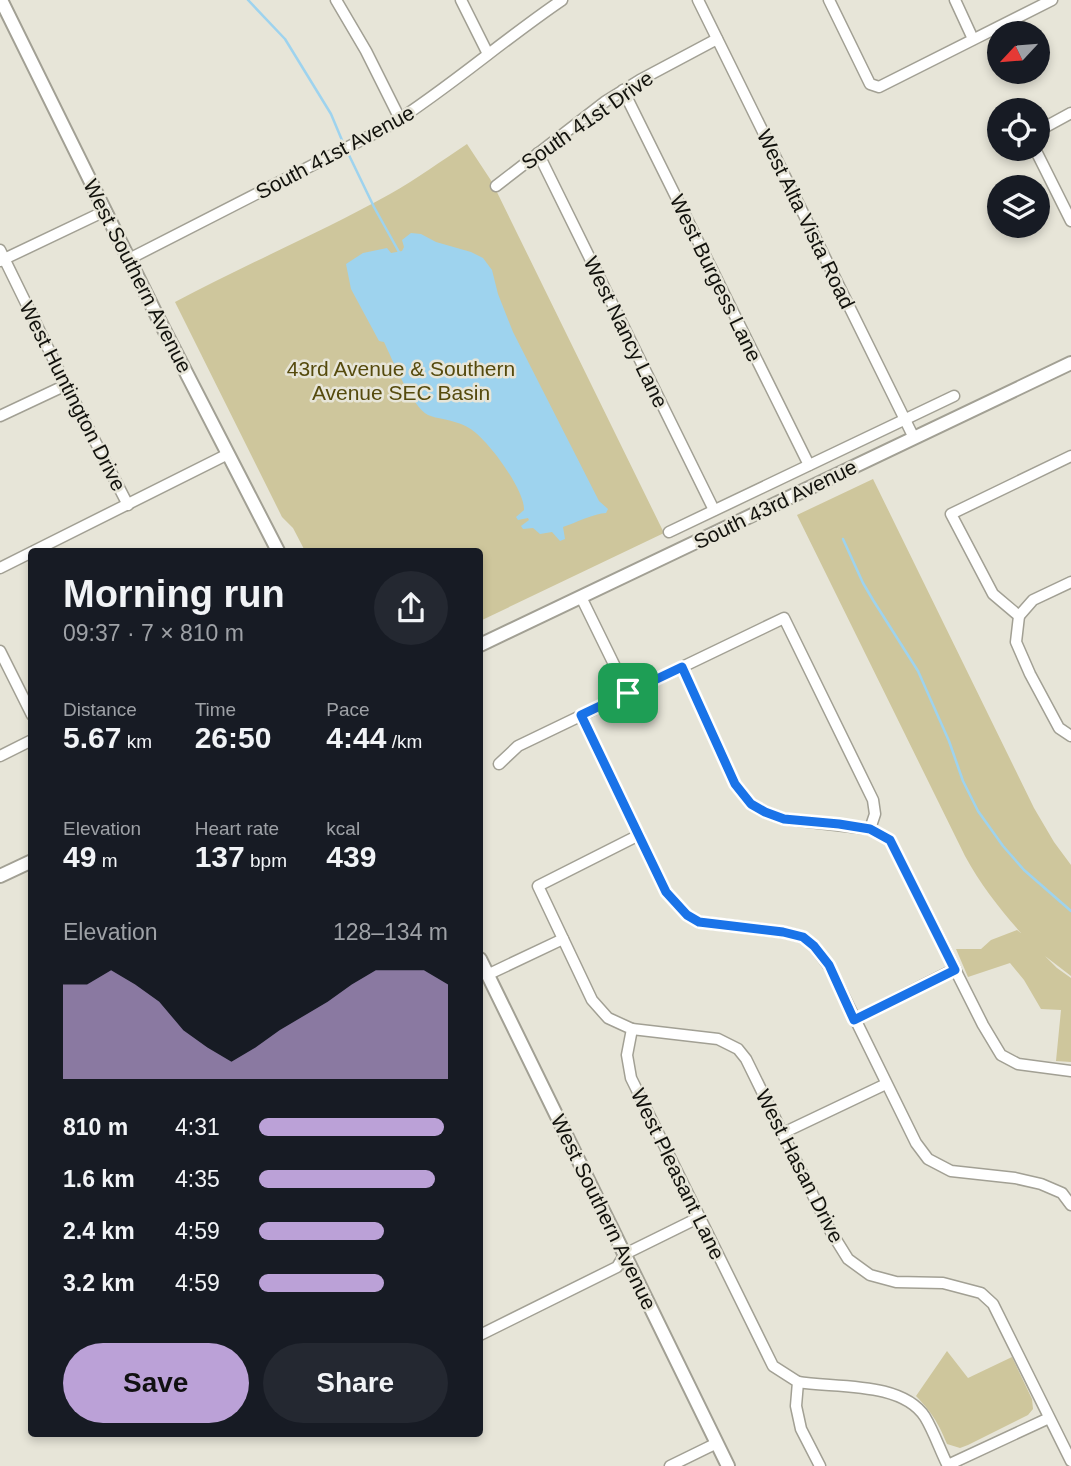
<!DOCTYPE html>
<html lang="en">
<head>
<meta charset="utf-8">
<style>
	:root { --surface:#171b24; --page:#242831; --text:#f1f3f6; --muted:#9ea1a6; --accent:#bba1d7 }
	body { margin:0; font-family:Helvetica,sans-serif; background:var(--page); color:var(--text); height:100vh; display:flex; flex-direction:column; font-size:26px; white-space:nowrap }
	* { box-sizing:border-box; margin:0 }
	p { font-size:23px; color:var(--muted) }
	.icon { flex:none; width:38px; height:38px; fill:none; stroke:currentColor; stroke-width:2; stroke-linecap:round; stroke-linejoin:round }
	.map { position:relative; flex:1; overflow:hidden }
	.side { position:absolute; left:28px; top:548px; width:455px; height:889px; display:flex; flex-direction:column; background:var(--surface); border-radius:7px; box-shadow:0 4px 10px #0003 }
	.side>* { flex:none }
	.needle { width:46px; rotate:244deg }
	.buttons { position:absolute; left:987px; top:21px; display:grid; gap:14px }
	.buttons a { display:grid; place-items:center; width:63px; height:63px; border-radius:50%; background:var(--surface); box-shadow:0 4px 10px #0003; font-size:35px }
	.pin { position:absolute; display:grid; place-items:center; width:60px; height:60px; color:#fff; margin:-30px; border-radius:14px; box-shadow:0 4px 10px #0006 }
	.round { display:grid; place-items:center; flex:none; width:74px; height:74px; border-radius:37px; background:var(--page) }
	.head { display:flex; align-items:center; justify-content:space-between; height:119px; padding:0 35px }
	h1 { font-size:38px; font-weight:700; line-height:52px }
	.figures { display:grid; grid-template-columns:repeat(3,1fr); gap:10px; height:119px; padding:7px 35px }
	.figures div { display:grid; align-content:center }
	.figures b { font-size:30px; font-weight:700 }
	.figures small { font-size:19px; font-weight:400 }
	.figures p { font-size:19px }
	.chart { height:196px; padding:14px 35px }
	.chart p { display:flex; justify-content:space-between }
	.chart svg { width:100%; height:126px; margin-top:7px; fill:var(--accent); opacity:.7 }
	.primary-button { display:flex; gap:14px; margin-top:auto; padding:14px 35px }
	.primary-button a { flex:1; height:80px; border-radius:42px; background:var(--accent); color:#111; font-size:28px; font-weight:700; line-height:80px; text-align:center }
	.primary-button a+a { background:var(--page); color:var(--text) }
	ul { padding:0 35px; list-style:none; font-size:23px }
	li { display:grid; grid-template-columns:112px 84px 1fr; align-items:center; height:52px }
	li i { height:18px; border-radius:9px; background:var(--accent) }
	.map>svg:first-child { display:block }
	.green { fill:#cec69c }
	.water { fill:#9ed3ee }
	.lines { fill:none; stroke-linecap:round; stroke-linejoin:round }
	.stream { stroke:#9ed3ee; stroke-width:2.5 }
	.minor-casing { stroke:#a2a094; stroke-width:13 }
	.major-casing { stroke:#a2a094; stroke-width:16 }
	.minor { stroke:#fff; stroke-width:10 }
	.major { stroke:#fff; stroke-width:12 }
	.route-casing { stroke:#fff; stroke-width:14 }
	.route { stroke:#1a73e8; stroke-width:9 }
	.labels { text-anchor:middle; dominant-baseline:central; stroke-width:5; stroke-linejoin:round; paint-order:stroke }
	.street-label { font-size:21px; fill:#12120d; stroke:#e7e5d8 }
	.park-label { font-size:21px; fill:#554a0d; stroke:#e7e5d8 }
</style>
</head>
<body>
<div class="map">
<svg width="1071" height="1466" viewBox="0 0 1071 1466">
	<rect width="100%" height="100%" fill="#e7e5d8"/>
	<g class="green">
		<path d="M 467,144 L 492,182 L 664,533 L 480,621 L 480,551 L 305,551 L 293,528 L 282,517 L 175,302 C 246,264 320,233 390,194 C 417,179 441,161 467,144 Z"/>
		<path d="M 873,479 L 1034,808 L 1054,842 L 1071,865 L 1071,976 L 1045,956 L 1057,968 L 1071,978 L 1071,1062 L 1056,1061 L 1061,1010 L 1041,1009 L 1024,980 L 1010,963 L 968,977 L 956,949 L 981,949 L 991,940 L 1017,930 L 1021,933 C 1000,909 980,884 965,856 L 797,515 Z"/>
		<path d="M 947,1351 L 968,1378 L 1012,1357 L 1032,1399 L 1033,1409 L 1028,1415 L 968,1445 L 960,1448 L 947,1444 C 938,1422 932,1413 916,1396 Z"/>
	</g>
	<path class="water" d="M 411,233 L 421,234 L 436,242 L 471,252 L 483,258 L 492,270 L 498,294 L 513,332 L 599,501 L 608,509 L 606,513 C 595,513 575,523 563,527 L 565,539 L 560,541 L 552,532 L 540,534 L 533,528 L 523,529 L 521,526 L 529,520 L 528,518 L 518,520 L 516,517 L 524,510 C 525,490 487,438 469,428 C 461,423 452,421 443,419 C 439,418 432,417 428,415 C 412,407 392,359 384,342 L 379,341 L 351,289 L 346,264 L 363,253 L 387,248 L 391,253 L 402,251 L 404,247 L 402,240 Z"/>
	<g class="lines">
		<g class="stream">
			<path d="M 248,0 L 285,39 L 331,114 L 344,145"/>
			<path d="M 347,151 L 374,207 L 399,252"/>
			<path d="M 843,539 L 863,583 L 873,600 L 918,671 L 949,741 L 963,781 L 978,811 L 1003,846 L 1024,870 L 1071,911"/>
		</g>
		<g class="minor-casing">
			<g id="minor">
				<path d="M 336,0 L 366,51 L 400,119"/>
				<path d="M 461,0 L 488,54"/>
				<path d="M 698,0 L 914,438"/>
				<path d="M 829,0 L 870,84 L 879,87 L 1052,0"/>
				<path d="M 955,0 L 973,39"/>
				<path d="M 623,90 L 809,465"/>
				<path d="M 1038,131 L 1071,113"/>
				<path d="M 1035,149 L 1071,221"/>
				<path d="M 538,153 L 714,510"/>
				<path d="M 496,186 L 606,101 L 640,80 L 717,39"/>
				<path d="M 0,250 L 66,385 L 128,505"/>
				<path d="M 129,259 L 389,126 C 449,88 503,40 562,0"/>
				<path d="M 0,261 L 105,211"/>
				<path d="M 0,416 L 66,385"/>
				<path d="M 1071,456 L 951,514 L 993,594 L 1019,616 L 1016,642 L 1030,674 L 1059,728 L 1071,736"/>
				<path d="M 669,532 L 954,396"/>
				<path d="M 34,551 L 228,454"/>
				<path d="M 0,568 L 32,552"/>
				<path d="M 581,597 L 628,693"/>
				<path d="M 1019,616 L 1033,600 L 1071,582"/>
				<path d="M 0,651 L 32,715"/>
				<path d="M 682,667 L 735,784 L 751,804 L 765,812 L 784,819 L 870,829 L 890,840 L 983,1025 L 1001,1055 L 1018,1064 L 1071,1071"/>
				<path d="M 581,715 L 666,892 L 687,915 L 699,922 L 783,932 L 803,937 L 814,946 L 829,966 L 916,1143 L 928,1159 L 951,1171 L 1015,1178 L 1041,1184 L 1062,1193 L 1071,1205"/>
				<path d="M 0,756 L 32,740"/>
				<path d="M 499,764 L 518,746 L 784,618 L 873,800 L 875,814 L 870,829"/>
				<path d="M 639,835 L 538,886 L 592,1000 L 608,1018 L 632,1029 L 627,1055 L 631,1078 L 773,1366 L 798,1382 L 796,1406 L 801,1429 L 820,1466"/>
				<path d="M 487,975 L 563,939"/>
				<path d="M 854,1020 L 955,969"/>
				<path d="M 632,1029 L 718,1039 L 738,1049 L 746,1059 L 830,1230 L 848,1259 L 870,1275 L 896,1282 L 943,1283 L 981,1293 L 993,1304 L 1071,1461"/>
				<path d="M 783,1133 L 886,1084"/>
				<path d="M 480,1335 L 617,1267 L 625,1254 L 700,1217"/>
				<path d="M 798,1382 C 834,1388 902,1381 925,1417 C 934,1432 940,1450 948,1466"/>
				<path d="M 948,1465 L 1049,1418"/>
				<path d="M 670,1466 L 717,1443"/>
			</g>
		</g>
		<g class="major-casing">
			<g id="major">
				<path d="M 1,0 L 157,316 L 278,551"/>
				<path d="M 480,645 L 1071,363"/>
				<path d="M 0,876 L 32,861"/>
				<path d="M 480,959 L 728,1466"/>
			</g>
		</g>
		<use href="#minor" class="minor"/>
		<use href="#major" class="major"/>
	</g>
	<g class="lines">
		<g class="route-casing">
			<path id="route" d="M 682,667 L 735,784 L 751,804 L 765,812 L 784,819 L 839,824 L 870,829 L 890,840 L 955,970 L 854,1020 L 829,965 L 814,946 L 803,937 L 783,932 L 699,922 L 687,915 L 666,892 L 581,715 Z"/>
		</g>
		<use href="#route" class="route"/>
	</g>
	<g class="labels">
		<g class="street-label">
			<text transform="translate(587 120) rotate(-35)">South 41st Drive</text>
			<text transform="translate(335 152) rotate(-28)">South 41st Avenue</text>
			<text transform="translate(806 219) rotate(64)">West Alta Vista Road</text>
			<text transform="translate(138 276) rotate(63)">West Southern Avenue</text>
			<text transform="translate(716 278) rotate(64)">West Burgess Lane</text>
			<text transform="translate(626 332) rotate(64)">West Nancy Lane</text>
			<text transform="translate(73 396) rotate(63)">West Huntington Drive</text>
			<text transform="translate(775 504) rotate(-26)">South 43rd Avenue</text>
			<text transform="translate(800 1166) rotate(63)">West Hasan Drive</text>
			<text transform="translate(678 1174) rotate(64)">West Pleasant Lane</text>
			<text transform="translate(604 1212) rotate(64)">West Southern Avenue</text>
		</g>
		<g class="park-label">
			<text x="401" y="368">43rd Avenue &amp; Southern<tspan x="401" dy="24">Avenue SEC Basin</tspan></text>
		</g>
	</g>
</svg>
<div class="buttons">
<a><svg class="needle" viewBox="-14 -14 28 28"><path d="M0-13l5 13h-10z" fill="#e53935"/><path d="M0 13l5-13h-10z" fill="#9ea1a6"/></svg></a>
<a><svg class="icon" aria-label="locate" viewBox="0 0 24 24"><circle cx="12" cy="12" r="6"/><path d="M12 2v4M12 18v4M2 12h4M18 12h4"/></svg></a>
<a><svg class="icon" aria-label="layers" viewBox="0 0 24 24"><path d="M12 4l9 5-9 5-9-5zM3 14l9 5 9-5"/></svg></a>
</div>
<div class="pin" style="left:628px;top:693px;background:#1e9e55"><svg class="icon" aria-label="arrive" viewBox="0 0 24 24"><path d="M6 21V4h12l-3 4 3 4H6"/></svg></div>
<section class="side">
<div class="head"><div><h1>Morning run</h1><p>09:37 · 7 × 810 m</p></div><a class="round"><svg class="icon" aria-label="share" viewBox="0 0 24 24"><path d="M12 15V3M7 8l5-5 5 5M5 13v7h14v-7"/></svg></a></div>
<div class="figures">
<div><p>Distance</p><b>5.67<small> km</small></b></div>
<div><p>Time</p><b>26:50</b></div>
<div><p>Pace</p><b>4:44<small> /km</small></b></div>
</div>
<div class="figures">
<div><p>Elevation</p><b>49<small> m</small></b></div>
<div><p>Heart rate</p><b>137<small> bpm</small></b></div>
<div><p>kcal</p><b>439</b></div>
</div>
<div class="chart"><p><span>Elevation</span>128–134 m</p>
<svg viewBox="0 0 160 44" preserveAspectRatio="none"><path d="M0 44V11L10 11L20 6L30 11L40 17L50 27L60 33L70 38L80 33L90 27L100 22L110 17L120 11L130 6L140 6L150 6L160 11V44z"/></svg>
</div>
<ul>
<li><b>810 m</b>4:31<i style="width:98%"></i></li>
<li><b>1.6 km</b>4:35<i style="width:93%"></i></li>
<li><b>2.4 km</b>4:59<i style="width:66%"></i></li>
<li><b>3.2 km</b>4:59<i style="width:66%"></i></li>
</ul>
<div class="primary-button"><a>Save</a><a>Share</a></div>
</section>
</div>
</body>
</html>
